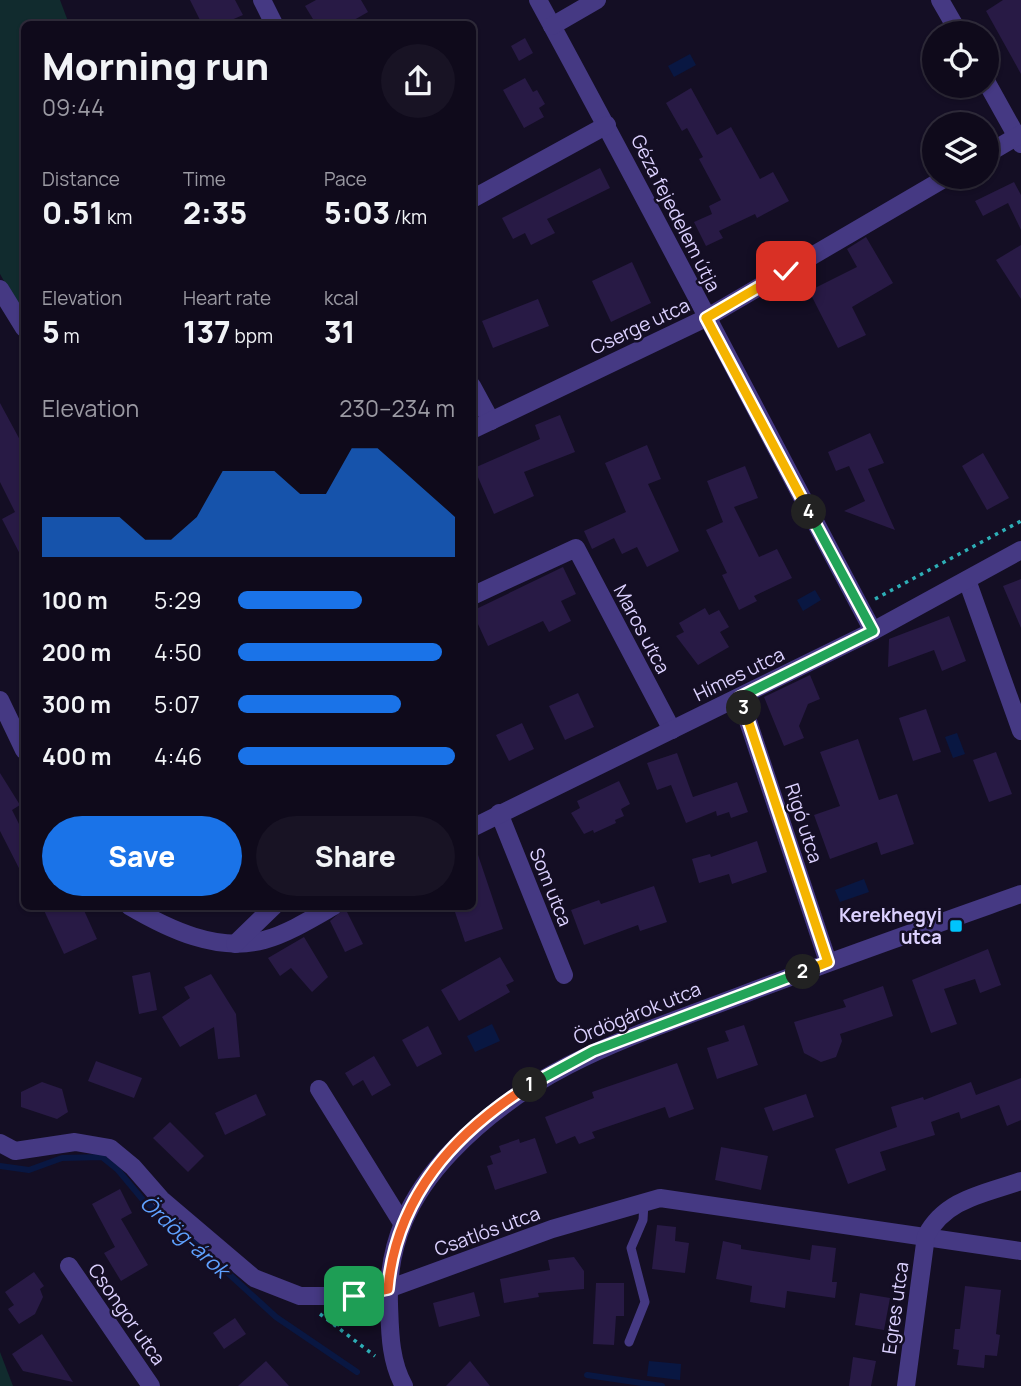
<!DOCTYPE html>
<html lang="en">
<head>
<meta charset="utf-8">
<style>
	:root { --surface:#0f0a1b; --page:#181324; --text:#f1f3f6; --muted:#9b9aa3; --line:#2f2b3a; --accent:#1a73e8 }
	body { margin:0; font-family:Manrope,sans-serif; background:var(--page); color:var(--text); height:100vh; display:flex; flex-direction:column; font-size:26px; white-space:nowrap }
	* { box-sizing:border-box; margin:0 }
	p { font-size:23px; color:var(--muted) }
	.icon { flex:none; width:38px; height:38px; fill:none; stroke:currentColor; stroke-width:2; stroke-linecap:round; stroke-linejoin:round }
	.map { position:relative; flex:1; overflow:hidden }
	.details { position:absolute; left:21px; top:21px; width:455px; height:889px; display:flex; flex-direction:column; background:var(--surface); border-radius:10px; box-shadow:0 2px 5px #0004,0 0 0 2px var(--line) }
	.details>* { flex:none }
	.tools { position:absolute; left:922px; top:21px; display:grid; gap:14px }
	.tools a { display:grid; place-items:center; width:77px; height:77px; border-radius:50%; background:var(--surface); box-shadow:0 2px 5px #0004,0 0 0 2px var(--line); font-size:35px }
	.pin { position:absolute; display:grid; place-items:center; width:60px; height:60px; color:#fff; margin:-30px; border-radius:14px; box-shadow:0 4px 10px #0006 }
	.km { position:absolute; width:35px; height:35px; margin:-18px; border-radius:50%; background:#222; color:#fff; font-size:19px; line-height:35px; text-align:center }
	.round { display:grid; place-items:center; flex:none; width:74px; height:74px; border-radius:37px; background:var(--page) }
	.head { display:flex; align-items:center; justify-content:space-between; height:119px; padding:0 21px }
	h1 { font-size:38px; font-weight:800; line-height:52px }
	.metrics { display:grid; grid-template-columns:repeat(3,1fr); gap:10px; height:119px; padding:7px 21px }
	.metrics div { display:grid; align-content:center }
	.metrics b { font-size:30px; font-weight:800 }
	.metrics small { font-size:19px; font-weight:400 }
	.metrics p { font-size:19px }
	.chart { height:196px; padding:14px 21px }
	.chart p { display:flex; justify-content:space-between }
	.chart svg { width:100%; height:126px; margin-top:7px; fill:var(--accent); opacity:.7 }
	.primary-button { display:flex; gap:14px; margin-top:auto; padding:14px 21px }
	.primary-button a { flex:1; height:80px; border-radius:42px; background:var(--accent); color:#fff; font-size:28px; font-weight:800; line-height:80px; text-align:center }
	.primary-button a+a { background:var(--page); color:var(--text) }
	ul { padding:0 21px; list-style:none; font-size:23px }
	li { display:grid; grid-template-columns:112px 84px 1fr; align-items:center; height:52px }
	li i { height:18px; border-radius:9px; background:var(--accent) }
	.map>svg:first-child { display:block }
	.green { fill:#112b2e }
	.water { fill:#091742 }
	.lines { fill:none; stroke-linecap:round; stroke-linejoin:round }
	.stream { stroke:#091742; stroke-width:6 }
	.building { fill:#281a45 }
	.path { stroke:#2daeb6; stroke-width:3.5; stroke-dasharray:3.5 5; stroke-linecap:butt }
	.lane { stroke:#453983; stroke-width:9 }
	.street { stroke:#453983; stroke-width:18 }
	.split-1-casing { stroke:#fff; stroke-width:14 }
	.split-2-casing { stroke:#fff; stroke-width:14 }
	.split-3-casing { stroke:#fff; stroke-width:14 }
	.split-4-casing { stroke:#fff; stroke-width:14 }
	.split-5-casing { stroke:#fff; stroke-width:14 }
	.split-1 { stroke:#f0652b; stroke-width:9 }
	.split-2 { stroke:#22a559; stroke-width:9 }
	.split-3 { stroke:#f5b400; stroke-width:9 }
	.split-4 { stroke:#22a559; stroke-width:9 }
	.split-5 { stroke:#f5b400; stroke-width:9 }
	.poi-dot { fill:#00c4fc; stroke:#140e24; stroke-width:2.5 }
	.labels { text-anchor:middle; dominant-baseline:central; stroke-width:5; stroke-linejoin:round; paint-order:stroke }
	.street-label { font-size:19px; fill:#dcd1ff; stroke:#140e24 }
	.poi-label { font-size:19px; font-weight:bold; fill:#dcd1ff; stroke:#140e24; text-anchor:end }
	.water-label { font-size:21px; font-style:italic; fill:#5fa1ff; stroke:#140e24 }
</style>
</head>
<body>
<div class="map">
<svg width="1021" height="1386" viewBox="0 0 1021 1386">
	<rect width="100%" height="100%" fill="#140e24"/>
	<g class="green">
		<path d="M 0,0 L 60,0 L 69,24 L 24,24 L 22,313 L 0,274 Z"/>
		<path d="M 0,1352 L 13,1386 L 0,1386 Z"/>
	</g>
	<g class="water">
		<path d="M 690,54 L 696,65 L 674,77 L 668,66 Z"/>
		<path d="M 815,590 L 821,600 L 803,611 L 797,600 Z"/>
		<path d="M 957,733 L 965,754 L 953,758 L 945,737 Z"/>
		<path d="M 864,879 L 869,892 L 840,902 L 835,890 Z"/>
		<path d="M 492,1024 L 500,1041 L 475,1052 L 467,1036 Z"/>
		<path d="M 649,1361 L 681,1364 L 680,1380 L 647,1376 Z"/>
	</g>
	<g class="lines">
		<g class="stream">
			<path d="M 0,1166 L 29,1170 L 62,1158 L 102,1157 L 118,1170 L 143,1200 L 184,1233 L 276,1317 L 357,1372"/>
			<path d="M 587,1375 L 662,1386"/>
		</g>
	</g>
	<g class="building">
		<path d="M 190,0 L 235,0 L 243,15 L 222,24 L 202,24 Z"/>
		<path d="M 316,0 L 361,0 L 368,12 L 347,24 L 316,24 L 305,6 Z"/>
		<path d="M 1003,0 L 1021,0 L 1021,74 L 986,11 Z"/>
		<path d="M 525,38 L 533,53 L 519,61 L 511,46 Z"/>
		<path d="M 525,78 L 533,92 L 537,90 L 545,104 L 539,108 L 544,117 L 524,128 L 503,90 Z"/>
		<path d="M 691,88 L 717,135 L 731,127 L 760,179 L 773,172 L 789,201 L 757,218 L 755,214 L 719,231 L 723,238 L 706,246 L 694,222 L 712,214 L 709,206 L 721,200 L 699,159 L 703,157 L 687,128 L 682,131 L 666,103 Z"/>
		<path d="M 600,168 L 610,188 L 547,219 L 555,233 L 531,245 L 525,233 L 513,239 L 502,218 Z"/>
		<path d="M 1014,182 L 1021,195 L 1021,230 L 1008,203 L 983,216 L 975,201 Z"/>
		<path d="M 866,237 L 893,283 L 852,307 L 866,335 L 838,348 L 809,291 L 857,267 L 847,249 Z"/>
		<path d="M 1021,245 L 1021,299 L 996,260 Z"/>
		<path d="M 632,262 L 651,303 L 611,322 L 592,281 Z"/>
		<path d="M 538,299 L 549,326 L 493,348 L 482,321 Z"/>
		<path d="M 0,403 L 20,440 L 24,437 L 24,562 L 2,519 L 15,512 L 0,482 Z"/>
		<path d="M 560,415 L 575,452 L 524,472 L 534,496 L 494,514 L 474,468 L 540,439 L 535,425 Z"/>
		<path d="M 870,433 L 884,463 L 868,469 L 895,530 L 844,511 L 865,501 L 849,466 L 836,471 L 828,452 Z"/>
		<path d="M 647,445 L 661,479 L 648,484 L 679,551 L 647,567 L 637,547 L 622,554 L 614,538 L 592,549 L 584,531 L 626,512 L 605,463 Z"/>
		<path d="M 983,453 L 1009,498 L 987,510 L 962,466 Z"/>
		<path d="M 745,466 L 758,498 L 734,507 L 759,557 L 777,549 L 792,578 L 754,596 L 757,601 L 739,610 L 722,575 L 727,573 L 706,530 L 723,522 L 707,481 Z"/>
		<path d="M 563,567 L 576,594 L 561,601 L 571,621 L 549,632 L 543,621 L 488,646 L 472,611 Z"/>
		<path d="M 1021,579 L 1021,628 L 1003,586 Z"/>
		<path d="M 705,608 L 709,615 L 719,610 L 729,627 L 720,632 L 729,647 L 698,665 L 676,636 L 684,632 L 679,623 Z"/>
		<path d="M 949,616 L 966,661 L 942,671 L 934,650 L 888,667 L 889,639 Z"/>
		<path d="M 810,675 L 820,699 L 808,704 L 799,726 L 804,738 L 784,746 L 764,697 Z"/>
		<path d="M 578,693 L 594,727 L 565,740 L 549,706 Z"/>
		<path d="M 926,709 L 941,752 L 913,761 L 899,718 Z"/>
		<path d="M 522,723 L 534,749 L 509,761 L 496,735 Z"/>
		<path d="M 858,739 L 879,800 L 897,794 L 914,844 L 881,855 L 877,842 L 830,859 L 814,815 L 840,806 L 820,752 Z"/>
		<path d="M 996,752 L 1012,794 L 989,802 L 973,760 Z"/>
		<path d="M 677,753 L 693,797 L 737,782 L 748,812 L 731,818 L 729,812 L 717,816 L 716,811 L 686,823 L 671,785 L 657,790 L 647,763 Z"/>
		<path d="M 0,773 L 20,805 L 12,810 L 24,834 L 24,878 L 0,831 Z"/>
		<path d="M 619,781 L 630,804 L 621,809 L 624,816 L 615,820 L 616,823 L 594,833 L 593,830 L 584,834 L 571,813 L 580,808 L 577,801 Z"/>
		<path d="M 757,841 L 767,872 L 732,884 L 729,874 L 699,883 L 692,859 L 710,854 L 711,857 Z"/>
		<path d="M 472,846 L 475,846 L 503,929 L 465,942 L 455,912 L 472,906 Z"/>
		<path d="M 654,886 L 667,922 L 640,931 L 638,925 L 584,945 L 571,910 L 599,900 L 601,904 Z"/>
		<path d="M 42,906 L 82,906 L 97,939 L 64,954 Z"/>
		<path d="M 345,908 L 363,944 L 345,952 L 330,921 Z"/>
		<path d="M 304,937 L 328,977 L 312,992 L 291,968 L 280,976 L 268,958 Z"/>
		<path d="M 988,949 L 1001,985 L 980,993 L 975,979 L 944,989 L 957,1024 L 931,1033 L 912,980 Z"/>
		<path d="M 500,957 L 514,981 L 506,985 L 510,992 L 459,1021 L 441,990 Z"/>
		<path d="M 150,972 L 157,1010 L 139,1014 L 132,976 Z"/>
		<path d="M 211,974 L 236,1014 L 240,1057 L 218,1059 L 214,1027 L 180,1047 L 162,1017 L 190,998 L 184,987 Z"/>
		<path d="M 883,986 L 893,1016 L 840,1034 L 842,1041 L 836,1057 L 821,1062 L 804,1053 L 794,1022 L 846,1007 L 843,1000 Z"/>
		<path d="M 744,1025 L 758,1065 L 717,1079 L 707,1048 L 729,1041 L 725,1031 Z"/>
		<path d="M 428,1026 L 442,1054 L 417,1067 L 402,1040 Z"/>
		<path d="M 374,1056 L 391,1085 L 372,1096 L 363,1080 L 353,1086 L 345,1073 Z"/>
		<path d="M 96,1061 L 142,1078 L 134,1098 L 88,1081 Z"/>
		<path d="M 677,1063 L 694,1109 L 669,1118 L 665,1107 L 592,1132 L 595,1138 L 579,1144 L 575,1136 L 556,1144 L 545,1117 L 594,1098 L 592,1092 Z"/>
		<path d="M 1021,1078 L 1021,1120 L 1007,1126 L 999,1105 L 961,1119 L 959,1112 L 931,1122 L 935,1135 L 880,1152 L 886,1170 L 848,1184 L 835,1149 L 897,1127 L 891,1107 L 923,1097 L 924,1100 L 971,1082 L 976,1095 Z"/>
		<path d="M 42,1082 L 62,1089 L 68,1112 L 57,1119 L 21,1107 L 21,1092 Z"/>
		<path d="M 256,1094 L 266,1115 L 225,1135 L 215,1113 Z"/>
		<path d="M 806,1094 L 814,1117 L 773,1131 L 764,1108 Z"/>
		<path d="M 170,1122 L 204,1156 L 188,1172 L 153,1138 Z"/>
		<path d="M 535,1138 L 547,1173 L 495,1190 L 487,1166 L 493,1164 L 490,1156 L 501,1152 L 499,1146 L 519,1139 L 520,1143 Z"/>
		<path d="M 721,1147 L 768,1156 L 761,1190 L 715,1180 Z"/>
		<path d="M 120,1189 L 132,1213 L 121,1219 L 148,1265 L 121,1281 L 104,1253 L 115,1247 L 92,1204 Z"/>
		<path d="M 657,1225 L 676,1227 L 675,1241 L 689,1243 L 685,1273 L 652,1269 Z"/>
		<path d="M 723,1241 L 741,1245 L 741,1249 L 810,1260 L 812,1245 L 836,1248 L 832,1282 L 837,1282 L 835,1298 L 787,1291 L 785,1308 L 750,1302 L 752,1286 L 716,1279 Z"/>
		<path d="M 574,1257 L 584,1271 L 584,1289 L 538,1293 L 539,1297 L 504,1303 L 500,1279 L 550,1270 L 548,1260 Z"/>
		<path d="M 34,1272 L 44,1286 L 40,1289 L 43,1297 L 35,1314 L 19,1324 L 8,1309 L 14,1305 L 5,1292 Z"/>
		<path d="M 596,1283 L 624,1283 L 624,1316 L 616,1316 L 614,1345 L 593,1344 Z"/>
		<path d="M 965,1286 L 1001,1290 L 996,1334 L 1000,1335 L 997,1356 L 985,1355 L 984,1368 L 957,1365 L 959,1350 L 953,1349 L 955,1329 L 960,1329 Z"/>
		<path d="M 474,1292 L 480,1316 L 439,1327 L 433,1303 Z"/>
		<path d="M 860,1293 L 890,1298 L 884,1330 L 855,1325 Z"/>
		<path d="M 235,1318 L 246,1334 L 224,1349 L 213,1333 Z"/>
		<path d="M 42,1334 L 73,1382 L 23,1371 L 12,1354 Z"/>
		<path d="M 853,1357 L 876,1361 L 871,1386 L 849,1386 Z"/>
		<path d="M 266,1361 L 289,1386 L 238,1386 Z"/>
		<path d="M 470,1361 L 490,1386 L 446,1386 Z"/>
	</g>
	<g class="lines">
		<g class="path">
			<path d="M 875,599 L 1021,521"/>
			<path d="M 320,1314 L 375,1356"/>
			<path d="M 337,1326 L 344,1312"/>
		</g>
		<path class="lane" d="M 629,1342 L 645,1302 L 631,1248 L 643,1220 L 644,1203"/>
		<g class="street">
			<path d="M 262,0 L 274,24"/>
			<path d="M 538,0 C 652,209 761,421 873,631"/>
			<path d="M 940,0 L 959,33"/>
			<path d="M 552,26 L 597,0"/>
			<path d="M 987,83 L 1021,144"/>
			<path d="M 987,154 L 1021,134"/>
			<path d="M 472,199 L 607,125"/>
			<path d="M 0,289 L 24,328"/>
			<path d="M 472,386 L 491,421"/>
			<path d="M 472,430 L 706,318 L 947,177"/>
			<path d="M 967,580 L 1021,731"/>
			<path d="M 472,596 L 576,548 L 672,730"/>
			<path d="M 740,697 L 828,962"/>
			<path d="M 0,700 L 24,750"/>
			<path d="M 499,813 L 564,975"/>
			<path d="M 472,828 L 873,631 L 1021,550"/>
			<path d="M 129,906 C 168,929 218,953 264,940 C 287,934 313,918 334,906"/>
			<path d="M 235,944 L 274,906"/>
			<path d="M 319,1089 L 402,1223"/>
			<path d="M 0,1143 L 15,1151 L 75,1142 L 110,1148 L 133,1167 L 161,1199 L 254,1278 L 300,1296 L 354,1296 L 388,1289 L 552,1229 L 660,1198 L 1021,1251"/>
			<path d="M 69,1266 L 151,1386"/>
			<path d="M 404,1386 C 390,1361 390,1332 389,1304 C 387,1243 410,1195 451,1152 C 533,1065 634,1036 742,995 C 834,960 928,927 1021,894"/>
			<path d="M 906,1386 L 926,1236 C 945,1199 984,1194 1021,1181"/>
		</g>
	</g>
	<g class="lines">
		<g class="split-1-casing">
			<path id="split-1" d="M 354,1296 L 388,1289 C 396,1197 454,1133 530,1085"/>
		</g>
		<g class="split-2-casing">
			<path id="split-2" d="M 530,1085 L 593,1051 L 803,972"/>
		</g>
		<g class="split-3-casing">
			<path id="split-3" d="M 744,708 L 828,962 L 803,972"/>
		</g>
		<g class="split-4-casing">
			<path id="split-4" d="M 744,708 L 740,697 L 873,631 L 809,512"/>
		</g>
		<g class="split-5-casing">
			<path id="split-5" d="M 786,271 L 706,318 L 809,512"/>
		</g>
		<use href="#split-1" class="split-1"/>
		<use href="#split-2" class="split-2"/>
		<use href="#split-3" class="split-3"/>
		<use href="#split-4" class="split-4"/>
		<use href="#split-5" class="split-5"/>
	</g>
	<rect class="poi-dot" x="949" y="919" width="14" height="14" rx="3.5"/>
	<g class="labels">
		<g class="street-label">
			<text transform="translate(676 213) rotate(63)">Géza fejedelem útja</text>
			<text transform="translate(640 326) rotate(-25)">Cserge utca</text>
			<text transform="translate(642 629) rotate(62)">Maros utca</text>
			<text transform="translate(739 674) rotate(-26)">Hímes utca</text>
			<text transform="translate(804 823) rotate(72)">Rigó utca</text>
			<text transform="translate(551 887) rotate(68)">Som utca</text>
			<text transform="translate(637 1013) rotate(-22)">Ördögárok utca</text>
			<text transform="translate(487 1231) rotate(-20)">Csatlós utca</text>
			<text transform="translate(895 1308) rotate(-82)">Egres utca</text>
			<text transform="translate(127 1314) rotate(55)">Csongor utca</text>
		</g>
		<g class="poi-label">
			<text x="942" y="915">Kerekhegyi<tspan x="942" dy="22">utca</tspan></text>
		</g>
		<g class="water-label">
			<text transform="translate(185 1236) rotate(42)">Ördög-árok</text>
		</g>
	</g>
</svg>
<div class="tools">
<a><svg class="icon" aria-label="locate" viewBox="0 0 24 24"><circle cx="12" cy="12" r="6"/><path d="M12 2v4M12 18v4M2 12h4M18 12h4"/></svg></a>
<a><svg class="icon" aria-label="layers" viewBox="0 0 24 24"><path d="M12 4l9 5-9 5-9-5zM3 14l9 5 9-5"/></svg></a>
</div>
<div class="pin" style="left:354px;top:1296px;background:#1e9e55"><svg class="icon" aria-label="arrive" viewBox="0 0 24 24"><path d="M6 21V4h12l-3 4 3 4H6"/></svg></div>
<div class="pin" style="left:786px;top:271px;background:#d93025"><svg class="icon" aria-label="check" viewBox="0 0 24 24"><path d="M5 12l5 5 9-10"/></svg></div>
<b class="km" style="left:530px;top:1085px">1</b>
<b class="km" style="left:803px;top:972px">2</b>
<b class="km" style="left:744px;top:708px">3</b>
<b class="km" style="left:809px;top:512px">4</b>
<section class="details">
<div class="head"><div><h1>Morning run</h1><p>09:44</p></div><a class="round"><svg class="icon" aria-label="share" viewBox="0 0 24 24"><path d="M12 15V3M7 8l5-5 5 5M5 13v7h14v-7"/></svg></a></div>
<div class="metrics">
<div><p>Distance</p><b>0.51<small> km</small></b></div>
<div><p>Time</p><b>2:35</b></div>
<div><p>Pace</p><b>5:03<small> /km</small></b></div>
</div>
<div class="metrics">
<div><p>Elevation</p><b>5<small> m</small></b></div>
<div><p>Heart rate</p><b>137<small> bpm</small></b></div>
<div><p>kcal</p><b>31</b></div>
</div>
<div class="chart"><p><span>Elevation</span>230–234 m</p>
<svg viewBox="0 0 160 44" preserveAspectRatio="none"><path d="M0 44V30L10 30L20 30L30 30L40 38L50 38L60 30L70 14L80 14L90 14L100 22L110 22L120 6L130 6L140 14L150 22L160 30V44z"/></svg>
</div>
<ul>
<li><b>100 m</b>5:29<i style="width:57%"></i></li>
<li><b>200 m</b>4:50<i style="width:94%"></i></li>
<li><b>300 m</b>5:07<i style="width:75%"></i></li>
<li><b>400 m</b>4:46<i style="width:100%"></i></li>
</ul>
<div class="primary-button"><a>Save</a><a>Share</a></div>
</section>
</div>
</body>
</html>
